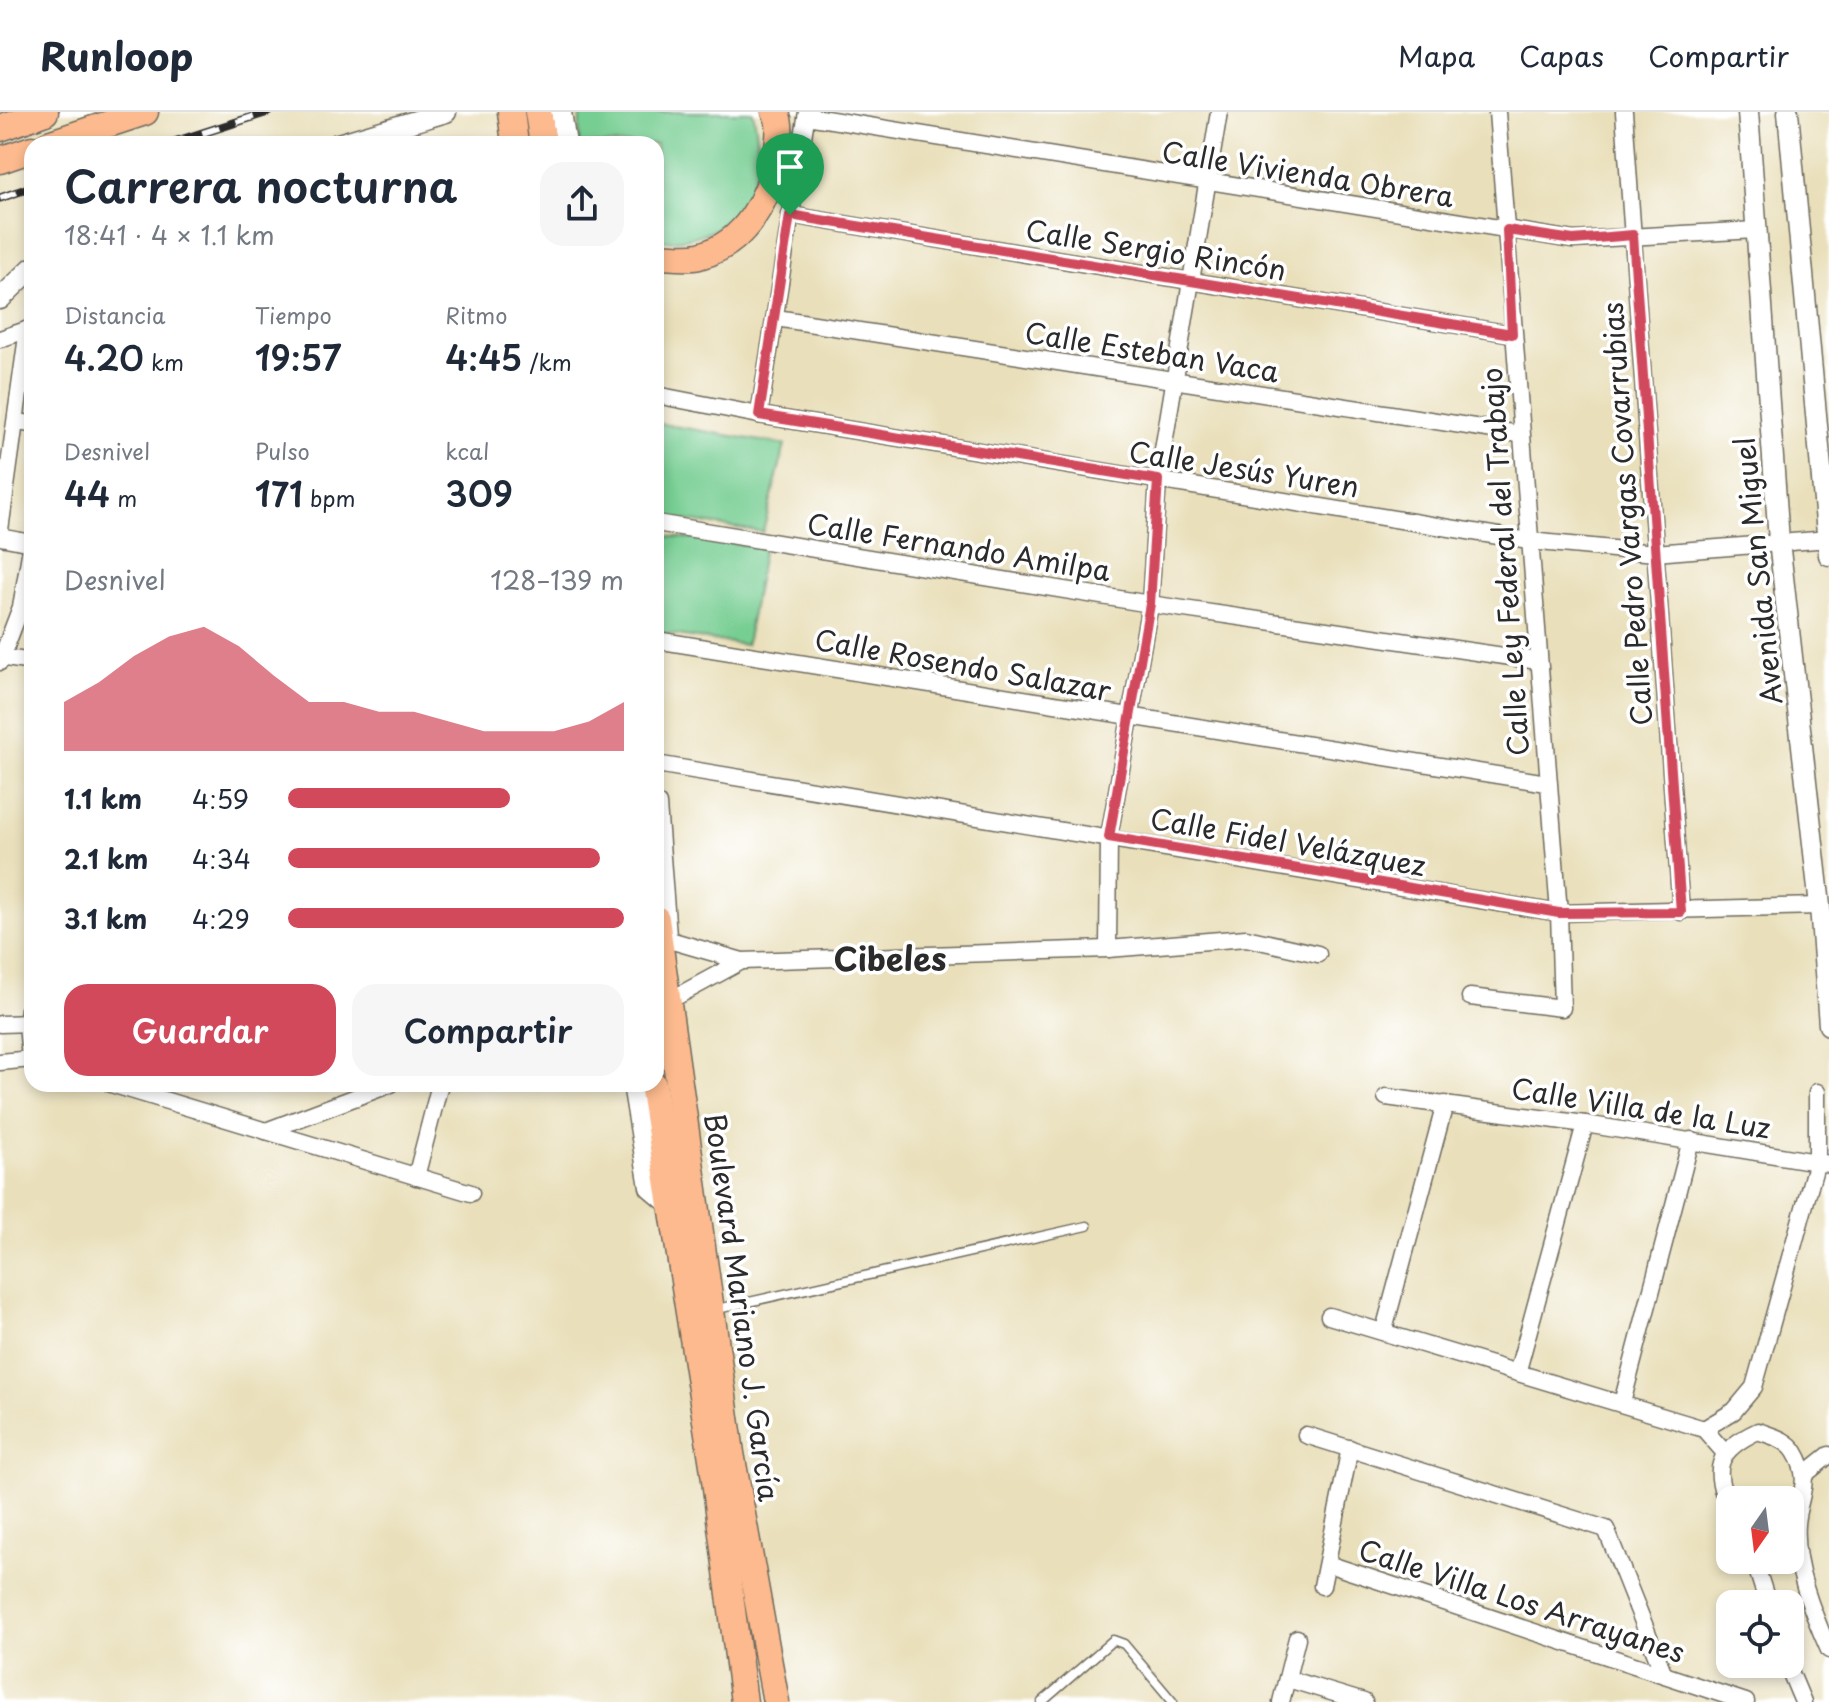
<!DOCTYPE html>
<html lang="es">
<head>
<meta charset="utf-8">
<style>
	:root { --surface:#fff; --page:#f6f6f7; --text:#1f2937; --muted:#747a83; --line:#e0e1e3; --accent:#d1495b }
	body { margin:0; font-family:"Playpen Sans",sans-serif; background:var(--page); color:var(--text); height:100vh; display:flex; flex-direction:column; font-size:30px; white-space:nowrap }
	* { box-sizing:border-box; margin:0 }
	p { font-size:26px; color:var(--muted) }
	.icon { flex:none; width:44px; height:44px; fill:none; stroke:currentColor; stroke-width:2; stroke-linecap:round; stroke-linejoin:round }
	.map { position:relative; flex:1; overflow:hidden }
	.sheet { position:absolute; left:24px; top:24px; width:640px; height:956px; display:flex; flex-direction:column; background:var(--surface); border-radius:24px; box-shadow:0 4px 12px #0003 }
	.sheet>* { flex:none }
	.needle { width:52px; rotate:194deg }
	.controls { position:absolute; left:1716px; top:1374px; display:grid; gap:16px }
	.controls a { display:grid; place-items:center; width:88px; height:88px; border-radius:16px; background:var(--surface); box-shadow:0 4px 12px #0003; font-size:40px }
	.pin { position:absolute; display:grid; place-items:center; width:68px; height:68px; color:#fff; margin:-82px -34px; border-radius:50% 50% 50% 0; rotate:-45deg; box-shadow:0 0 8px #0007 }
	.pin .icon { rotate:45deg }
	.round { display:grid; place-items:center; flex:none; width:84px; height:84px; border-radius:24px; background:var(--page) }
	.summary { display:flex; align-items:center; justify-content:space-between; height:136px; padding:0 40px }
	h1 { font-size:44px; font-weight:600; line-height:60px }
	.metrics { display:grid; grid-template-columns:repeat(3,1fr); gap:12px; height:136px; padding:8px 40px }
	.metrics div { display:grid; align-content:center }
	.metrics b { font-size:34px; font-weight:600 }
	.metrics small { font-size:22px; font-weight:400 }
	.metrics p { font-size:22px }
	.chart { height:224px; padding:16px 40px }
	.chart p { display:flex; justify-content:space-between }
	.chart svg { width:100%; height:144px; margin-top:8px; fill:var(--accent); opacity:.7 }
	.primary-button { display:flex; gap:16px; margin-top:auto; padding:16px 40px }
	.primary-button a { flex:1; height:92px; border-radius:24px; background:var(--accent); color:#fff; font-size:32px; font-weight:600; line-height:92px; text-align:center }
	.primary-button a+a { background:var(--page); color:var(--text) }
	ul { padding:0 40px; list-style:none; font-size:26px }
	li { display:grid; grid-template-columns:128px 96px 1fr; align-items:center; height:60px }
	li i { height:20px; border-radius:10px; background:var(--accent) }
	header { display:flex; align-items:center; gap:48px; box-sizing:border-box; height:112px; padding:0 40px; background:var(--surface); border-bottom:2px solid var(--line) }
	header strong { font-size:38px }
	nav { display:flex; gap:44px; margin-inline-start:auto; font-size:28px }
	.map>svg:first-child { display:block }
	.green { fill:#77ce93; stroke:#517c5f; stroke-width:2 }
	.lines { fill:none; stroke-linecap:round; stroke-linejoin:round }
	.service-casing { stroke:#6e6a5d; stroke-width:11 }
	.minor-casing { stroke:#6e6a5d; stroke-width:19 }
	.tertiary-casing { stroke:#6e6a5d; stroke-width:23 }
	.primary-casing { stroke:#6e6a5d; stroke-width:29 }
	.service { stroke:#fff; stroke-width:8 }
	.minor { stroke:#fff; stroke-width:16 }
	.tertiary { stroke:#fff; stroke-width:20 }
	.primary { stroke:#fcba8e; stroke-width:26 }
	.rail-casing { stroke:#2b2b2b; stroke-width:9 }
	.rail { stroke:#fff; stroke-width:6; stroke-dasharray:18; stroke-linecap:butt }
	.route-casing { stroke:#fff; stroke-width:16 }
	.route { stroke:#d1495b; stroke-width:10 }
	.labels { text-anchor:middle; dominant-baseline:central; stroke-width:7; stroke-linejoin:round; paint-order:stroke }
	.street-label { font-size:28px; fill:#2b2b2b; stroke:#fff }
	.quarter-label { font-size:32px; font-weight:bold; fill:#2b2b2b; stroke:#fff }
</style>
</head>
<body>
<header>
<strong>Runloop</strong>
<nav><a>Mapa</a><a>Capas</a><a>Compartir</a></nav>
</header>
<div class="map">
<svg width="1829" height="1590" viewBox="0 0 1829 1590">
	<rect width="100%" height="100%" fill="#fff"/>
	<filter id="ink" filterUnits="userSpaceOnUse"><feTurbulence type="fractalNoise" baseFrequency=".0125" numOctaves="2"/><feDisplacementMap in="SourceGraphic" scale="16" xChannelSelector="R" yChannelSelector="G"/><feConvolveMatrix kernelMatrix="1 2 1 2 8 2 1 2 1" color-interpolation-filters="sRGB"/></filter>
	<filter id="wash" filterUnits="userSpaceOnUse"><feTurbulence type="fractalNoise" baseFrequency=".006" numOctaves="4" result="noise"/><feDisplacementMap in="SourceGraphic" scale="32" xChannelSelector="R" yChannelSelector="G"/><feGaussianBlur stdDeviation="1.8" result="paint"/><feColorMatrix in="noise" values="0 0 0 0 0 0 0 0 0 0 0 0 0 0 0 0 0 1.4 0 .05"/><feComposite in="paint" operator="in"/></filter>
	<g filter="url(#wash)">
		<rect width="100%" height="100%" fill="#e9dfba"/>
		<g class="green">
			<path d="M 580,0 L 753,0 C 771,76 736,130 656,129 L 656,32 L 579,32 Z"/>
			<path d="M 656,311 L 785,333 L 763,420 L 656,404 Z"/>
			<path d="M 656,423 L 764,435 L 746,533 L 656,520 Z"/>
		</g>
	</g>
	<g filter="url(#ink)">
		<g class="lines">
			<g class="service-casing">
				<g id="service">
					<path d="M 713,1198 L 1087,1114"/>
					<path d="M 1042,1590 L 1113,1528 L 1124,1532 L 1173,1590"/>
				</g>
			</g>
			<g class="minor-casing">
				<g id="minor">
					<path d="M 1624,0 L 1681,800"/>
					<path d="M 807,4 L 1573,128 L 1756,118"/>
					<path d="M 790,103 L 1512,222"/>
					<path d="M 776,206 L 1519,322"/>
					<path d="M 0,227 L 32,216"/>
					<path d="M 656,283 L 759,303 L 1529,429 L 1655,441 L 1829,427"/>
					<path d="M 759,303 L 807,0"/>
					<path d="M 16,310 L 32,312"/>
					<path d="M 656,411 L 1150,492 L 1538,549"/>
					<path d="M 0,418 L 28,217"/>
					<path d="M 0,425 L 32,431"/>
					<path d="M 656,528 L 1547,671"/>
					<path d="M 0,545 L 32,550"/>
					<path d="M 0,550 L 21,495 L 32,430"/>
					<path d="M 656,652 L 1559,801 L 1820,794"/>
					<path d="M 666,827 L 742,849 L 1108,837 L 1246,826 L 1318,842"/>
					<path d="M 1108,837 L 1109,725 L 1150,492 L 1158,368 L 1219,0"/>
					<path d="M 1470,885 L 1562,896 L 1559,801 L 1497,0"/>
					<path d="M 672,887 L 742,849"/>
					<path d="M 0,912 L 32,911"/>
					<path d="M 30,947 L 27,912 L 32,874"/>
					<path d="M 0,950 L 32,947"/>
					<path d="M 111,972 L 471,1081"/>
					<path d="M 1386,985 L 1585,1012 L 1829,1052"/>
					<path d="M 266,1019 L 391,972"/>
					<path d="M 416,1065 L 440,972"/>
					<path d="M 1329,1204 L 1704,1317 L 1724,1340"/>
					<path d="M 1384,1218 L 1445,992"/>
					<path d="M 1518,1258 L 1585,1012"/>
					<path d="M 1622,1291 L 1691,1028"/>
					<path d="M 1704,1317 L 1734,1299 L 1754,1275 L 1817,1049 L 1817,980"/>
					<path d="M 1306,1323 L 1606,1417 L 1663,1560"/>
					<path d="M 1804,1363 L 1829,1343"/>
					<path d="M 1730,1398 C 1711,1356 1717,1338 1758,1319 C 1771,1324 1787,1327 1795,1340 C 1813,1369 1798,1385 1796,1412 C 1793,1453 1813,1502 1829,1538"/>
					<path d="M 1754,1448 L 1768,1492"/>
					<path d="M 1328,1452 L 1746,1590"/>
					<path d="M 1322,1474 L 1350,1336"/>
					<path d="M 1787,1552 L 1803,1590"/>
					<path d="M 1288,1567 L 1364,1590"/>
					<path d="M 1281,1590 L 1297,1526"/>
				</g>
			</g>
			<g class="tertiary-casing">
				<g id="tertiary">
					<path d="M 561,0 L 566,32"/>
					<path d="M 1748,0 L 1779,429 L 1820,794 L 1829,913"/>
					<path d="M 1788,0 L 1829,443"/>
					<path d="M 338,32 L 446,0"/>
					<path d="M 0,187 L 32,156"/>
					<path d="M 656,693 L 666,824"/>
					<path d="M 633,972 L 650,1075 L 672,1094"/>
				</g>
			</g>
			<g class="primary-casing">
				<g id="primary">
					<path d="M 511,0 L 515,32"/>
					<path d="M 538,0 L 543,32"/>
					<path d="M 0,16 L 45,0"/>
					<path d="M 48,32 L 145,0"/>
					<path d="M 0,48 L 32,37"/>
					<path d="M 656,144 C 669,144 686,147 699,144 C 746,132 770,85 777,42 C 779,30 782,10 775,0"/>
					<path d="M 656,807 L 731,1341 L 776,1590"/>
					<path d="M 653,972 L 713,1353 L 744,1590"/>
				</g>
			</g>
			<use href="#service" class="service"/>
			<use href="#minor" class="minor"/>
			<use href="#tertiary" class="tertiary"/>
			<use href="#primary" class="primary"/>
			<g class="rail-casing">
				<g id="rail">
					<path d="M 168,32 L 268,0"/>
					<path d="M 0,86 L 32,75"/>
				</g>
			</g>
			<use href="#rail" class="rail"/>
		</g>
	</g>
	<g class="lines" filter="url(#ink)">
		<g class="route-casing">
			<path id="route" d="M 790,103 L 1512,222 L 1507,118 L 1573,128 L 1633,123 L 1681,800 L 1559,801 L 1109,725 L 1150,492 L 1158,368 L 759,303 Z"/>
		</g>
		<use href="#route" class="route"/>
	</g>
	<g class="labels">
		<g class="street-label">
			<text transform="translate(1308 61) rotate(9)">Calle Vivienda Obrera</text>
			<text transform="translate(1156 137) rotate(9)">Calle Sergio Rincón</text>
			<text transform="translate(1152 239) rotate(9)">Calle Esteban Vaca</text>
			<text transform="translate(1244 356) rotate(9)">Calle Jesús Yuren</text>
			<text transform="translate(1626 402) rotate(-94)">Calle Pedro Vargas Covarrubias</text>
			<text transform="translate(959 434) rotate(9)">Calle Fernando Amilpa</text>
			<text transform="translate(1504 450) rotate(-94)">Calle Ley Federal del Trabajo</text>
			<text transform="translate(1757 459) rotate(-96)">Avenida San Miguel</text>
			<text transform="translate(963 552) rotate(10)">Calle Rosendo Salazar</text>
			<text transform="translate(1288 729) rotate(10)">Calle Fidel Velázquez</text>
			<text transform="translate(1641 995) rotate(9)">Calle Villa de la Luz</text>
			<text transform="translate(743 1195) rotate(82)">Boulevard Mariano J. García</text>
			<text transform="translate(1522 1488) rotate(18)">Calle Villa Los Arrayanes</text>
		</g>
		<g class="quarter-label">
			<text x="890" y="846">Cibeles</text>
		</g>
	</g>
</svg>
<div class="controls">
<a><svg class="needle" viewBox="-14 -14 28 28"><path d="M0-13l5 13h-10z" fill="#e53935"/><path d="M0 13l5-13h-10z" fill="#747a83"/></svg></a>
<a><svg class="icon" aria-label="locate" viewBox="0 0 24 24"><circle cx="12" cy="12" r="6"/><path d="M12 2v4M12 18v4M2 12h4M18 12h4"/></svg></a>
</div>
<div class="pin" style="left:790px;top:103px;background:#1e9e55"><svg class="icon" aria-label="arrive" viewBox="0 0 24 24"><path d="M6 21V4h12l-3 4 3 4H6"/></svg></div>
<section class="sheet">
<div class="summary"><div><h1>Carrera nocturna</h1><p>18:41 · 4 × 1.1 km</p></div><a class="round"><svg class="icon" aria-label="share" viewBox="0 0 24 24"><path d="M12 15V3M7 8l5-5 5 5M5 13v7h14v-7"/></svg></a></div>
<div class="metrics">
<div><p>Distancia</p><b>4.20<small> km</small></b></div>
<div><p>Tiempo</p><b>19:57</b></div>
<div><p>Ritmo</p><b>4:45<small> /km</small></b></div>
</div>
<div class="metrics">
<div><p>Desnivel</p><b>44<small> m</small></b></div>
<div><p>Pulso</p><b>171<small> bpm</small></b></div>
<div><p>kcal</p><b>309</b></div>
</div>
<div class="chart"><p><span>Desnivel</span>128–139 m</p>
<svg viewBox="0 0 160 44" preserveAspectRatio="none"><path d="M0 44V29L10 23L20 15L30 9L40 6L50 12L60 21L70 29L80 29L90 32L100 32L110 35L120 38L130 38L140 38L150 35L160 29V44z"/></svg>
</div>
<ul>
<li><b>1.1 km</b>4:59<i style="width:66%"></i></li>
<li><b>2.1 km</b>4:34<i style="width:93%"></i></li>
<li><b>3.1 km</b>4:29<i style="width:100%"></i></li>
</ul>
<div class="primary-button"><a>Guardar</a><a>Compartir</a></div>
</section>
</div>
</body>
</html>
